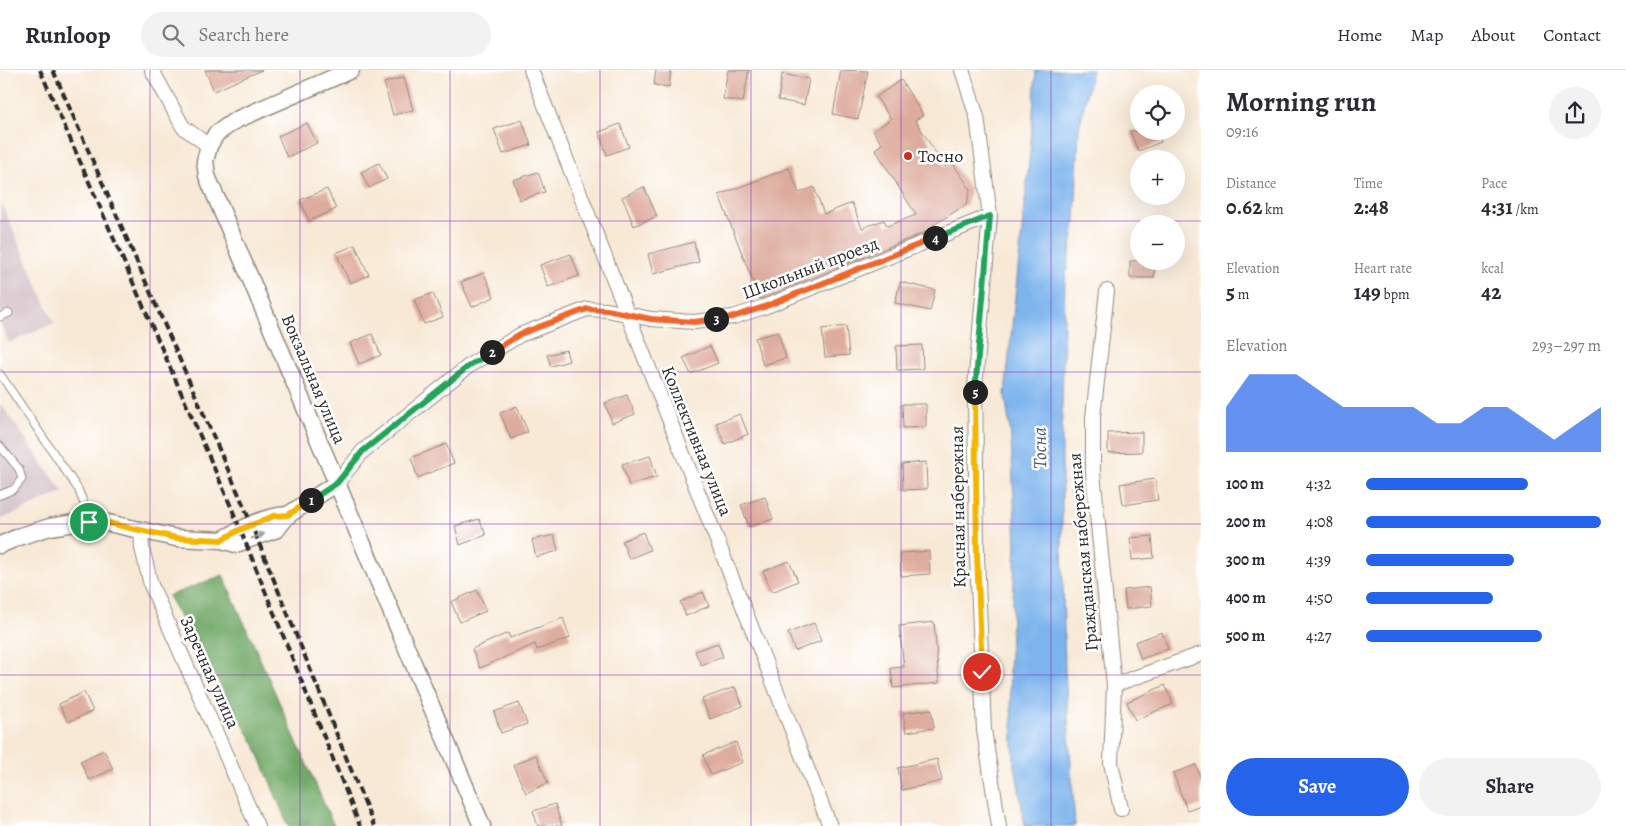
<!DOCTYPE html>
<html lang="en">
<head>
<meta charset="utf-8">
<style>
	:root { --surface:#fff; --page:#f2f2f3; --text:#2b2b33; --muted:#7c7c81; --line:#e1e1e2; --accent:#2563eb }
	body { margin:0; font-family:Alegreya,serif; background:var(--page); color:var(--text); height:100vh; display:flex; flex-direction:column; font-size:19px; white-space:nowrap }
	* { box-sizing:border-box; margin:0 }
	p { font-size:16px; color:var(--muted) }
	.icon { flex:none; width:28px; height:28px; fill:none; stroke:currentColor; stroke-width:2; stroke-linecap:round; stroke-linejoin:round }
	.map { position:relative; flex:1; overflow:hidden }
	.sheet { display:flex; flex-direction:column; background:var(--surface); width:425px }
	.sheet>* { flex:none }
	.fabs { position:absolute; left:1130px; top:15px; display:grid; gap:10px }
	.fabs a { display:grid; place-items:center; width:55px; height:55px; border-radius:50%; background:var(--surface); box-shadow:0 5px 20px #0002; font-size:25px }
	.pin { position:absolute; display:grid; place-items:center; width:42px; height:42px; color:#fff; margin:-21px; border:2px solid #fff; border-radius:50%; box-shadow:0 1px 5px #0007 }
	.km { position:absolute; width:25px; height:25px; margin:-12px; border-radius:50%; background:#222; color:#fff; font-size:14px; line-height:25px; text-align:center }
	.round { display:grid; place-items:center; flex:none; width:52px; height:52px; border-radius:26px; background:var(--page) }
	.head { display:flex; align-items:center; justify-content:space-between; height:85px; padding:0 25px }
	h1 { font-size:28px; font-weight:600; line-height:38px }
	.figures { display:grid; grid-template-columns:repeat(3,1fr); gap:8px; height:85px; padding:5px 25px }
	.figures div { display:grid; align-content:center }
	.figures b { font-size:21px; font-weight:600 }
	.figures small { font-size:14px; font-weight:400 }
	.figures p { font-size:14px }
	.chart { height:140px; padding:10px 25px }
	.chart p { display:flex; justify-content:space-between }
	.chart svg { width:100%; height:90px; margin-top:5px; fill:var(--accent); opacity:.7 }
	.button { display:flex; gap:10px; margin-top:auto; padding:10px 25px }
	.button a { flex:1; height:58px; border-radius:30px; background:var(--accent); color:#fff; font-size:20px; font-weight:600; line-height:58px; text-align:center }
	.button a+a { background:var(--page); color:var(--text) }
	ul { padding:0 25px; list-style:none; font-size:16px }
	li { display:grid; grid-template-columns:80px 60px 1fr; align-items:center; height:38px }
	li i { height:12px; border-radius:6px; background:var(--accent) }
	header { display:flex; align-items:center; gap:30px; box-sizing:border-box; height:70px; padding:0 25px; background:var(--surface); border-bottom:1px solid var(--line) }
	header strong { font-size:24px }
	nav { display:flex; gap:28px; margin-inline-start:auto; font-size:18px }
	.search { width:350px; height:45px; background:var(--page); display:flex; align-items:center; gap:12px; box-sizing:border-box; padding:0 18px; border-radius:28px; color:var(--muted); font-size:19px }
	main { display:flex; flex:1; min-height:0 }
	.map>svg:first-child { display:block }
	.industrial { fill:#d2bec5 }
	.forest { fill:#72a967; stroke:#4e6a49 }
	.water { fill:#7db4ed; stroke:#54708c }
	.building { fill:#deac9e }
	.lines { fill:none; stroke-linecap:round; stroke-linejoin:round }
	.service-casing { stroke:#928a80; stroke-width:9 }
	.minor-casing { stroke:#928a80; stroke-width:16 }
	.tertiary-casing { stroke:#928a80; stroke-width:19 }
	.service { stroke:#fff; stroke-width:7 }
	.minor { stroke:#fff; stroke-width:14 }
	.tertiary { stroke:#fff; stroke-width:16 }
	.rail { stroke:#2b2b2b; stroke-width:4; stroke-dasharray:8 4; stroke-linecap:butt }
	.oneway { fill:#a0a0a0 }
	.split-1-casing { stroke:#fff; stroke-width:10 }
	.split-2-casing { stroke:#fff; stroke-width:10 }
	.split-3-casing { stroke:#fff; stroke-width:10 }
	.split-4-casing { stroke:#fff; stroke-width:10 }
	.split-5-casing { stroke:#fff; stroke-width:10 }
	.split-6-casing { stroke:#fff; stroke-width:10 }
	.split-1 { stroke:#f5b400; stroke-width:6 }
	.split-2 { stroke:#22a559; stroke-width:6 }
	.split-3 { stroke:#f0652b; stroke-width:6 }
	.split-4 { stroke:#f0652b; stroke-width:6 }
	.split-5 { stroke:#22a559; stroke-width:6 }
	.split-6 { stroke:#f5b400; stroke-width:6 }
	.grid { fill:none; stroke:#7b2cbf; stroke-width:1; stroke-opacity:0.55 }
	.poi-dot { fill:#c8321e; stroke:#fff; stroke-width:2 }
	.labels { text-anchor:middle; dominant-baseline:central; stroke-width:5; stroke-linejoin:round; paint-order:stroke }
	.poi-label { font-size:18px; fill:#2b2b2b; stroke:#fff; text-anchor:start }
	.street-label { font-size:18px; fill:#2b2b2b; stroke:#fff }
	.water-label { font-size:19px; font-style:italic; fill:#485b6f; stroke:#fff }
</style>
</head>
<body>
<header>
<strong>Runloop</strong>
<div class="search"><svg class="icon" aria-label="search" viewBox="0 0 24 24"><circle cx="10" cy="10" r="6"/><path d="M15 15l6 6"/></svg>Search here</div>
<nav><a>Home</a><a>Map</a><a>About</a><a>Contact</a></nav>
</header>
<main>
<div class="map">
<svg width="1201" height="756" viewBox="0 0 1201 756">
	<rect width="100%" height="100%" fill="#fff"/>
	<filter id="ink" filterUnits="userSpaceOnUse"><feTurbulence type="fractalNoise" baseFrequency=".02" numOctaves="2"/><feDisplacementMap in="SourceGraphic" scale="10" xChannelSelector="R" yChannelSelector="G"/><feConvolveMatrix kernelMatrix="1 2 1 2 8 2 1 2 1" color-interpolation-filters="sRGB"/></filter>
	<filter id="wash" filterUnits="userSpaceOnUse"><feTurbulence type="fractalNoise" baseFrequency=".0096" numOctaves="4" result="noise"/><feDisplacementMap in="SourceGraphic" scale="20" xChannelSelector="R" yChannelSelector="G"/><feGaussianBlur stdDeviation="1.12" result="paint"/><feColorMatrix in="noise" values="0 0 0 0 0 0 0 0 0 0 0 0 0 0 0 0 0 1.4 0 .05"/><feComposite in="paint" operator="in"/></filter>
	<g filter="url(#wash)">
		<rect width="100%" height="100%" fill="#f8e9d6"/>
		<g class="industrial">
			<path d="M 0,130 L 54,253 L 9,273 L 0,253 Z"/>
			<path d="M 0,333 L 63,422 L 0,450 Z"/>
		</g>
		<path class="forest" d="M 223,505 L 334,756 L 288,756 L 255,675 L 168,526 Z"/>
		<path class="water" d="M 1036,0 L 1092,0 L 1079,58 L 1075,154 L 1065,211 L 1062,334 L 1062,470 L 1065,602 L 1075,756 L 1025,756 L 1014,690 L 1009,601 L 1016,475 L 1011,368 L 1005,324 L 1030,83 Z"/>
		<g id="blocks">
			<g class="building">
				<path d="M 205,0 L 262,0 L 214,21 Z"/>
				<path d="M 656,0 L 671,0 L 669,17 L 654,15 Z"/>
				<path d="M 728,0 L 749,0 L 743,32 L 723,29 Z"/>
				<path d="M 841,0 L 868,1 L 858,49 L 833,44 Z"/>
				<path d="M 782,4 L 809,9 L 804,35 L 778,30 Z"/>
				<path d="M 404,7 L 413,40 L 393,45 L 384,13 Z"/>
				<path d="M 901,10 L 923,45 L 915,50 L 945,97 L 952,92 L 970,119 L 967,134 L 932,156 L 933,159 L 760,229 L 719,125 L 789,98 L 799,123 L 814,117 L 824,144 L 852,133 L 862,158 L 884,150 L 887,156 L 916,145 L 875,79 L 882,74 L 873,61 L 891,49 L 876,27 Z"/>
				<path d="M 522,50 L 531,75 L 503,84 L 494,59 Z"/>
				<path d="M 307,53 L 317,73 L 287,87 L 278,66 Z"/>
				<path d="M 620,54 L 629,77 L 607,85 L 599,62 Z"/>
				<path d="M 1130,61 L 1157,61 L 1161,72 L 1138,81 Z"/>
				<path d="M 379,93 L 387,109 L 369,118 L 361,102 Z"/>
				<path d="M 538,102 L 545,122 L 520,130 L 513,110 Z"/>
				<path d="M 644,117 L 657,146 L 634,156 L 622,127 Z"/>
				<path d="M 327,119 L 336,139 L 309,151 L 300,130 Z"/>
				<path d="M 694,172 L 699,192 L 653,204 L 648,184 Z"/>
				<path d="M 355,175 L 369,205 L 350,213 L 336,183 Z"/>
				<path d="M 571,184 L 579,206 L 548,217 L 540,195 Z"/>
				<path d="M 1130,191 L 1155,191 L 1154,208 L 1130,208 Z"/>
				<path d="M 484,203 L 494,227 L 472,237 L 461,212 Z"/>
				<path d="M 900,212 L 935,220 L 930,241 L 895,233 Z"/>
				<path d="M 433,223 L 443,247 L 424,254 L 414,230 Z"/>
				<path d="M 846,256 L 849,285 L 825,287 L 822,259 Z"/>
				<path d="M 778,262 L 786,288 L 763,295 L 755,268 Z"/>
				<path d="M 372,264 L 381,285 L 359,294 L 350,273 Z"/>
				<path d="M 922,275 L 923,299 L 897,300 L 896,276 Z"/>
				<path d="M 710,276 L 718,293 L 691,304 L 683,288 Z"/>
				<path d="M 566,280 L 569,291 L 551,296 L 547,285 Z"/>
				<path d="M 627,325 L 635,344 L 612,353 L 605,333 Z"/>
				<path d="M 902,334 L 926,334 L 926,357 L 903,358 Z"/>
				<path d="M 517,336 L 528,362 L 511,369 L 500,343 Z"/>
				<path d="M 740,344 L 748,364 L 725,374 L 716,353 Z"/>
				<path d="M 1142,362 L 1142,382 L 1108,383 L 1108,363 Z"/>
				<path d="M 446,374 L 454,393 L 418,408 L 411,388 Z"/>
				<path d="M 650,386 L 657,407 L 629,415 L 622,394 Z"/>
				<path d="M 926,392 L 927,419 L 903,420 L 902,394 Z"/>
				<path d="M 1155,409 L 1158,430 L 1123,435 L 1120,414 Z"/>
				<path d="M 765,427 L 773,449 L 749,457 L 741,435 Z"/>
				<path d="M 479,449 L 486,465 L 460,475 L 455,456 Z"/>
				<path d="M 643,462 L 650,480 L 629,489 L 622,471 Z"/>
				<path d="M 554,465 L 558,481 L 536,487 L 532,470 Z"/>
				<path d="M 1152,466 L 1154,488 L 1132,490 L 1130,468 Z"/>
				<path d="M 929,481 L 930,504 L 901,506 L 900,483 Z"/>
				<path d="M 789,491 L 798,511 L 772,522 L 763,501 Z"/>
				<path d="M 1150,517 L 1152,536 L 1126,539 L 1124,520 Z"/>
				<path d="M 477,520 L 486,541 L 460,552 L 451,532 Z"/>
				<path d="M 703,522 L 709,536 L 686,546 L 680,532 Z"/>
				<path d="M 563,548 L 570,568 L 537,580 L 535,574 L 480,598 L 472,579 L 508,563 L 510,568 Z"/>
				<path d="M 934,552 L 939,613 L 893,618 L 891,598 L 904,597 L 899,556 Z"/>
				<path d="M 814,553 L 821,571 L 795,581 L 788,563 Z"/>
				<path d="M 1162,562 L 1168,579 L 1141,589 L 1135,572 Z"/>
				<path d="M 718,573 L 723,587 L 701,595 L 695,581 Z"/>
				<path d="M 1165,615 L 1173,634 L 1135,650 L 1127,632 Z"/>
				<path d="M 735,617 L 743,636 L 710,649 L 702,629 Z"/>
				<path d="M 84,622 L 93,641 L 68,652 L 59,634 Z"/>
				<path d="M 519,633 L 527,654 L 501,663 L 494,642 Z"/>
				<path d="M 931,639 L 934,658 L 906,662 L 903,643 Z"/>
				<path d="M 736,672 L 743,692 L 711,705 L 703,685 Z"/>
				<path d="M 104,680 L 113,699 L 89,710 L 80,691 Z"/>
				<path d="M 536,685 L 548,713 L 526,723 L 513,695 Z"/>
				<path d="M 937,689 L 942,711 L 902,720 L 898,698 Z"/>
				<path d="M 1196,695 L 1201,709 L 1201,735 L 1187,740 L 1173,703 Z"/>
				<path d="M 555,734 L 562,756 L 538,756 L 533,741 Z"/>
			</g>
		</g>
	</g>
	<g filter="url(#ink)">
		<use href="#blocks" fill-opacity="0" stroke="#928a80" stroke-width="1"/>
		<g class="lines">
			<g class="service-casing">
				<g id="service">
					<path d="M 0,247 L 9,243"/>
					<path d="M 0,304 L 78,419 L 85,436 L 89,452"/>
					<path d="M 0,376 L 19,399 L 22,409 L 14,419 L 0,425"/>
				</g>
			</g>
			<g class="minor-casing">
				<g id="minor">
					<path d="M 152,0 L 183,57 L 209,76"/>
					<path d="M 531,0 L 830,756"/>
					<path d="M 962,0 L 977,47 L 990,146 L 975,317 L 977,485 L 984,660 L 999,756"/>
					<path d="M 1107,221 L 1093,347 L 1093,403 L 1114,615 L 1111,693 L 1121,739"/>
					<path d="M 337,413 L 363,381 L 470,295 L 520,265 L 587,239 L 607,240 L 651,249 L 694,252 L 733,247 L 764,237 L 990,146"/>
					<path d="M 141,460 L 142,478 L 151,515 L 257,756"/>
					<path d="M 1114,615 L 1201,584"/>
				</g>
			</g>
			<g class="tertiary-casing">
				<g id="tertiary">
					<path d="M 351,0 L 236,50 L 216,64 L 209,76 L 205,91 L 207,106 L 482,756"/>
					<path d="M 222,470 C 242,459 264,446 288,445"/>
					<path d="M 0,475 L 21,466 L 50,457 L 81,452 L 108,453 L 176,468 L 222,470 L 236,474 L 277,459 L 288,445 L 337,413"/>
				</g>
			</g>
			<use href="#service" class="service"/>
			<use href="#minor" class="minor"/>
			<use href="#tertiary" class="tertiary"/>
			<g class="rail">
				<path d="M 40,0 L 232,439 L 360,756"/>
				<path d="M 53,0 L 243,434 L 374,756"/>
			</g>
		</g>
		<defs><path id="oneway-solid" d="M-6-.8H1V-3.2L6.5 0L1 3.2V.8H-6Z" transform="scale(1.25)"/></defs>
		<use class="oneway" href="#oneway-solid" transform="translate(258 466) rotate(-20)"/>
	</g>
	<g class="lines" filter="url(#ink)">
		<g class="split-1-casing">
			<path id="split-1" d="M 89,452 L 108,453 L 176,468 L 222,470 L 239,460 L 274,446 L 288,445 L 311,430"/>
		</g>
		<g class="split-2-casing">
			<path id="split-2" d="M 311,430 L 337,413 L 363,381 L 470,295 L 492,282"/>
		</g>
		<g class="split-3-casing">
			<path id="split-3" d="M 492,282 L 520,264 L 587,239 L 607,240 L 651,249 L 694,252 L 716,249"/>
		</g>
		<g class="split-4-casing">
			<path id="split-4" d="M 716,249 L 733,247 L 764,237 L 935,168"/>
		</g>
		<g class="split-5-casing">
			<path id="split-5" d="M 935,168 L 990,146 L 975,322"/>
		</g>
		<g class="split-6-casing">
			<path id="split-6" d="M 975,322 L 977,485 L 982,602"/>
		</g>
		<use href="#split-1" class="split-1"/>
		<use href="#split-2" class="split-2"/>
		<use href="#split-3" class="split-3"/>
		<use href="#split-4" class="split-4"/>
		<use href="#split-5" class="split-5"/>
		<use href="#split-6" class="split-6"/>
	</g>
	<path class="grid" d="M 150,0 L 150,756M 300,0 L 300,756M 450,0 L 450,756M 600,0 L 600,756M 751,0 L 751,756M 901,0 L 901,756M 1051,0 L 1051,756M 0,151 L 1201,151M 0,302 L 1201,302M 0,454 L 1201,454M 0,605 L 1201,605"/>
	<circle class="poi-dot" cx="908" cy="86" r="5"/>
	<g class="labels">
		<g class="poi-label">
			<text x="918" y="86">Тосно</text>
		</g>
		<g class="street-label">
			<text transform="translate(810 198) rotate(-21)">Школьный проезд</text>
			<text transform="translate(314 309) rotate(67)">Вокзальная улица</text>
			<text transform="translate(697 371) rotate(68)">Коллективная улица</text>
			<text transform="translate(958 437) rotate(-91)">Красная набережная</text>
			<text transform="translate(1083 482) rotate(-95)">Гражданская набережная</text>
			<text transform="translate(210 602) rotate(66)">Заречная улица</text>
		</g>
		<g class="water-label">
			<text transform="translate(1040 378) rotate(-91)">Тосна</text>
		</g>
	</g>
</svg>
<div class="fabs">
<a><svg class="icon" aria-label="locate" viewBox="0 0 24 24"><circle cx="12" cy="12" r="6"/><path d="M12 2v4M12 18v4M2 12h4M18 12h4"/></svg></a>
<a>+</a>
<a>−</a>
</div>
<div class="pin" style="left:89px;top:452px;background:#1e9e55"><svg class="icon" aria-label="arrive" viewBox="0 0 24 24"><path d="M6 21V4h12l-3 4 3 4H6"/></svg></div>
<div class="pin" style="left:982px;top:602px;background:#d93025"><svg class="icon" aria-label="check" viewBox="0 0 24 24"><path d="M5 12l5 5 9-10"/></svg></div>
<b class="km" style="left:311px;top:430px">1</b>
<b class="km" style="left:492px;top:282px">2</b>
<b class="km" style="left:716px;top:249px">3</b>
<b class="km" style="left:935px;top:168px">4</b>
<b class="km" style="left:975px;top:322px">5</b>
</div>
<section class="sheet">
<div class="head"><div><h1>Morning run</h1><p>09:16</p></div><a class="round"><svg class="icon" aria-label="share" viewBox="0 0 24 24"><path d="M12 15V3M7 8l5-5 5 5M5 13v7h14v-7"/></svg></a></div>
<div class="figures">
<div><p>Distance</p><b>0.62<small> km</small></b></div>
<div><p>Time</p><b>2:48</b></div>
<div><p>Pace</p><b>4:31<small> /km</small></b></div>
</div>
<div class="figures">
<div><p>Elevation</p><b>5<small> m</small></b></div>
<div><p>Heart rate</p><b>149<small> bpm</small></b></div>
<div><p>kcal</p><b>42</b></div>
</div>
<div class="chart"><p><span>Elevation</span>293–297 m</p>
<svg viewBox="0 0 160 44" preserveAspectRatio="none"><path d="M0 44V22L10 6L20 6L30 6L40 14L50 22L60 22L70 22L80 22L90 30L100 30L110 22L120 22L130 30L140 38L150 30L160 22V44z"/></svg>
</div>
<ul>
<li><b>100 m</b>4:32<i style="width:69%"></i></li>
<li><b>200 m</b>4:08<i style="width:100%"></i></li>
<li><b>300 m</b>4:39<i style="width:63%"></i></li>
<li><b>400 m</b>4:50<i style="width:54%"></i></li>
<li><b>500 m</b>4:27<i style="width:75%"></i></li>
</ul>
<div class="button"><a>Save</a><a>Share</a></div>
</section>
</main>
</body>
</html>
